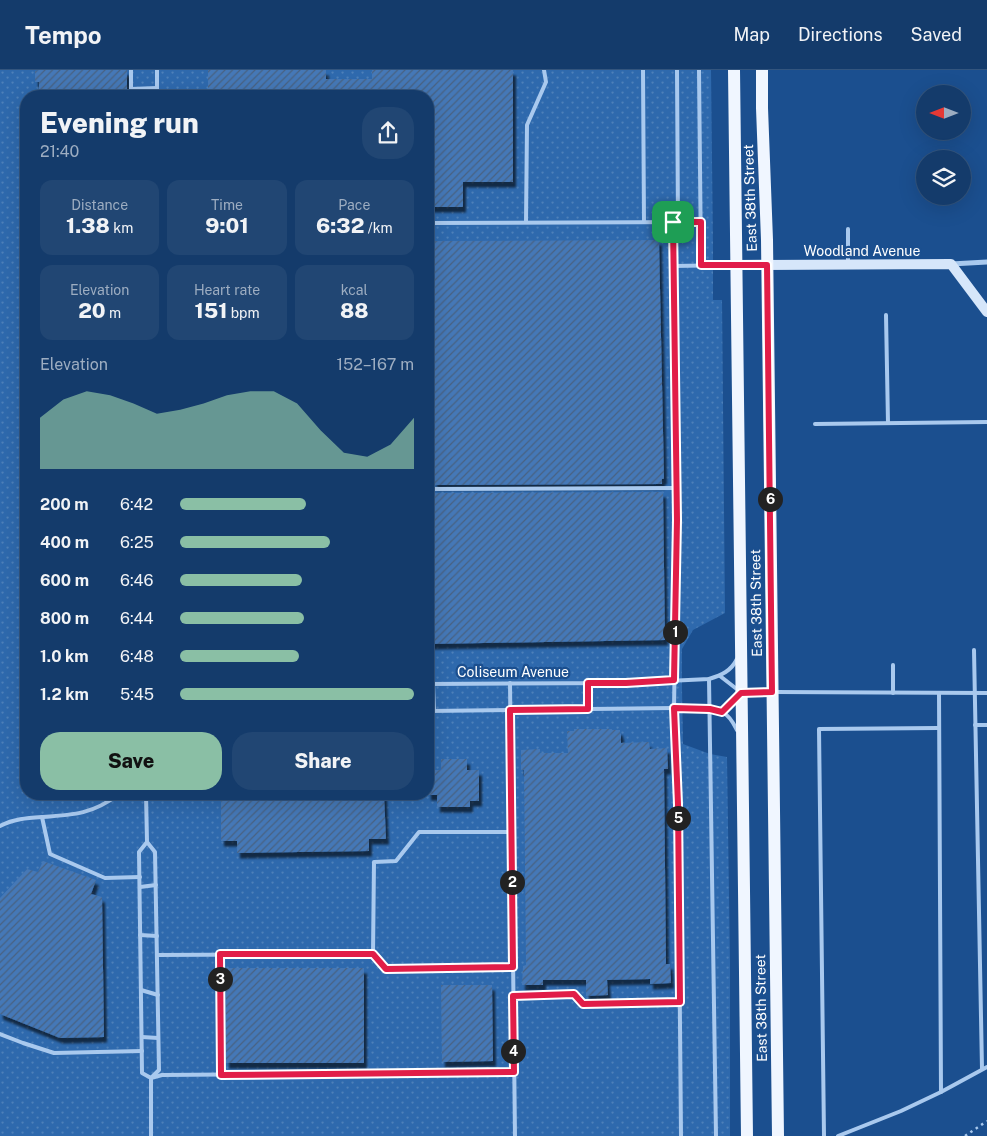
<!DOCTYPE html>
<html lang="en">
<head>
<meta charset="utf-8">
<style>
	:root { --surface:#143b6b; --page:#214673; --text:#f1f3f6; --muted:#9dadc1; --line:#33557e; --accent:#8abfa5 }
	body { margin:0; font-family:"Public Sans",sans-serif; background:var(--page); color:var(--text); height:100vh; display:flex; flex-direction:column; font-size:19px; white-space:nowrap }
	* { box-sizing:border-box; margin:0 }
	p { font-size:16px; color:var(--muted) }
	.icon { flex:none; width:28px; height:28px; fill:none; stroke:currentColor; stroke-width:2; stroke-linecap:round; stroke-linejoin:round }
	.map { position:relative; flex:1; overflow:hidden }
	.details { position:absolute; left:20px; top:20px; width:414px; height:710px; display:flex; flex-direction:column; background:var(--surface); border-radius:20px; box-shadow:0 5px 20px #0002,0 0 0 1px var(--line) }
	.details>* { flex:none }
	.needle { width:32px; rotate:270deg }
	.fabs { position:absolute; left:916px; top:15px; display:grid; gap:10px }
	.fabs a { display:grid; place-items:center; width:55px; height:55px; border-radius:50%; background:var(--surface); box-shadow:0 5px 20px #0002,0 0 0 1px var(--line); font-size:25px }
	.pin { position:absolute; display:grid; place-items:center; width:42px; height:42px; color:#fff; margin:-21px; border-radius:10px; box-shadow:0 2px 8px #0006 }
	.km { position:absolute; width:25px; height:25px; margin:-12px; border-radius:50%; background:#222; color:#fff; font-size:14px; line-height:25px; text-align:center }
	.round { display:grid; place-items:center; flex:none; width:52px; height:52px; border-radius:20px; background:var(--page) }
	.headline { display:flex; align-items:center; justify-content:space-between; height:85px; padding:0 20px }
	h1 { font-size:28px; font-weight:800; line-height:38px }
	.stats { display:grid; grid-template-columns:repeat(3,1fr); gap:8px; height:85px; padding:5px 20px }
	.stats div { display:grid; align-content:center; border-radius:12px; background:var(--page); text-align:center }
	.stats b { font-size:21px; font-weight:800 }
	.stats small { font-size:14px; font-weight:400 }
	.stats p { font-size:14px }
	.chart { height:140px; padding:10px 20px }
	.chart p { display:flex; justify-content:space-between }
	.chart svg { width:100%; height:90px; margin-top:5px; fill:var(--accent); opacity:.7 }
	.primary-button { display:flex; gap:10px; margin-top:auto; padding:10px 20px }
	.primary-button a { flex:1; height:58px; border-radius:20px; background:var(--accent); color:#111; font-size:20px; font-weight:800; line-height:58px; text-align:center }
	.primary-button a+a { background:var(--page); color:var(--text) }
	ul { padding:0 20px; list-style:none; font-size:16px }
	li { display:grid; grid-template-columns:80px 60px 1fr; align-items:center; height:38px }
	li i { height:12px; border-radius:6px; background:var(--accent) }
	header { display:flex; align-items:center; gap:30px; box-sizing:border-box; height:70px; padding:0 25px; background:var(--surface); border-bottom:1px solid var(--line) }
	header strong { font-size:24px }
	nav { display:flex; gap:28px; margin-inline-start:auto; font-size:18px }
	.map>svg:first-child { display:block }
	.park { fill:url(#park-dots); fill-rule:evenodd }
	.building { fill:url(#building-hatch); filter:url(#shadow) }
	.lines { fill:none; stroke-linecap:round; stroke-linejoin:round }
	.path { stroke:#a9c9ee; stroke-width:2.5; stroke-dasharray:2.5 4; stroke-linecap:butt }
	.lane { stroke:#a9c9ee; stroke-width:4 }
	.street { stroke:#a9c9ee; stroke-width:5 }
	.secondary { stroke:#d6e6fa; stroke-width:10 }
	.primary { stroke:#f0f6ff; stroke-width:12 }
	.route-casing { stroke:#fff; stroke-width:10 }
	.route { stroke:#e11d48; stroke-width:6 }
	.labels { text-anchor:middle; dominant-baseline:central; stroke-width:4.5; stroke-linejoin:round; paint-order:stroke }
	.street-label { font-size:14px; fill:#fff; stroke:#1b4f8f }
</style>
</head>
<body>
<header>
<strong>Tempo</strong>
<nav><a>Map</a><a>Directions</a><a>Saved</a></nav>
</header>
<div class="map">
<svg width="987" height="1066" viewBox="0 0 987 1066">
	<defs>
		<pattern id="park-dots" width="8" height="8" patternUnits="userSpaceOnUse" patternTransform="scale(1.25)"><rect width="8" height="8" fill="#2e69ad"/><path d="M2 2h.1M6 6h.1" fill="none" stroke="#4d80b9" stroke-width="1.8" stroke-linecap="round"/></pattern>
		<pattern id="building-hatch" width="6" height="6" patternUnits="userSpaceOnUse" patternTransform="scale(1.25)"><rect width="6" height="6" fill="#4478b7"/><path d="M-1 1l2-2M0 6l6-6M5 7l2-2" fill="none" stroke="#486282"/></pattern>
		<filter id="shadow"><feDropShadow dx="3" dy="5.5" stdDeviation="1" flood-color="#0009"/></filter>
	</defs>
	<rect width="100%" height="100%" fill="#1b4f8f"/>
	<path class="park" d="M 0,0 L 711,0 L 713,180 L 713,230 L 722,230 L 725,543 L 693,560 L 682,579 L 682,619 L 683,674 L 710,684 L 727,687 L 730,894 L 730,1066 L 0,1066 ZM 26,26 L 428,26 L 428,724 L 26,724 Z"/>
	<g class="building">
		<path d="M 39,0 L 127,0 L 127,26 L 39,26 L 39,12 L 35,12 L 35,1 Z"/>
		<path d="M 208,0 L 326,0 L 326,9 L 372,9 L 372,0 L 513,0 L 513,112 L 463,112 L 463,137 L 428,137 L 428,26 L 208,26 Z"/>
		<path d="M 659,170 L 664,409 L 662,409 L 662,414 L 434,415 L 431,171 Z"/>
		<path d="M 663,422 L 665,570 L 428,574 L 428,429 L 434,429 L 434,423 Z"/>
		<path d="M 574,659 L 612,659 L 612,660 L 620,660 L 620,664 L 621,663 L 621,673 L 649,672 L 650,679 L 667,678 L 668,699 L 664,699 L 666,894 L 670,894 L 671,913 L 650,914 L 650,909 L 607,910 L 608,925 L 586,926 L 586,910 L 543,910 L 543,915 L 522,915 L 523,896 L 526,895 L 524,700 L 521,700 L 521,680 L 540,679 L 540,683 L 568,683 L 567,661 L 574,661 Z"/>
		<path d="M 441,689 L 467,689 L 467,700 L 479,700 L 479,731 L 470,731 L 470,737 L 437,737 L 437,725 L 428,725 L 428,700 L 441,700 Z"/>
		<path d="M 221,724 L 384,724 L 386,769 L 369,769 L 369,781 L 237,783 L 237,771 L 221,771 Z"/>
		<path d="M 43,791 L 96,810 L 91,824 L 102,827 L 104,967 L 60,968 L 0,944 L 0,828 L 27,799 L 38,802 Z"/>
		<rect x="226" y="898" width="138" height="95"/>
		<path d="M 441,915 L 492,915 L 493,991 L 442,992 Z"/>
	</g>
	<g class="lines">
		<path class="path" d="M 965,1066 L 987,1051"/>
		<g class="lane">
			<path d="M 131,0 L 131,26"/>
			<path d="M 157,0 L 157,26"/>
			<path d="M 643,0 L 644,152"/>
			<path d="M 677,0 L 678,152"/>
			<path d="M 699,0 L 701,195"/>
			<path d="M 131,19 L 157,18"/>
			<path d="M 526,152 L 527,55 L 546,12 L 544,0"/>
			<path d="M 673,152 L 677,450 L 674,638 L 678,734 L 681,1066"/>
			<path d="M 428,153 L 701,152"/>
			<path d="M 848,159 L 848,194"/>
			<path d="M 673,196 L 734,195"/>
			<path d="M 886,245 L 888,353"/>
			<path d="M 815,354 L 987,352"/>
			<path d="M 428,419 L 676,418"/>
			<path d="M 974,580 L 982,999"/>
			<path d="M 893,595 L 893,623"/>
			<path d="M 720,606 L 738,620"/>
			<path d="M 709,609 L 716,1066"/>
			<path d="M 433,613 L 434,641"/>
			<path d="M 510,613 L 515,1066"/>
			<path d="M 428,614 L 626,613 L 709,609 C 722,605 731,601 737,589"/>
			<path d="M 774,622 L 987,623"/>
			<path d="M 939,623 L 941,1022"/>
			<path d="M 587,639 L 588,613"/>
			<path d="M 428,641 L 674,638 C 687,638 711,636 722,642 C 729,645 734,654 737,660"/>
			<path d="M 722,642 L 738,626"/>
			<path d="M 975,655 L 987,655"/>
			<path d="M 146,724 L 147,772 L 139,782 L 142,1003 L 151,1008 L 162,1005 L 514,1002"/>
			<path d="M 42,747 L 50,784 L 105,808 L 140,807"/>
			<path d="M 0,756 C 13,749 27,748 42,747 C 74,745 93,744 119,724"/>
			<path d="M 147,772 L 155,782 L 159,1000 L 151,1008 L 151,1066"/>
			<path d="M 140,817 L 156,815"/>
			<path d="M 140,865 L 157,866"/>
			<path d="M 219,884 L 221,1005"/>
			<path d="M 373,884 L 374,792 L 396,791 L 419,762 L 512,762"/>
			<path d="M 157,885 L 373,884 L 386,899 L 513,897"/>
			<path d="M 141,920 L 158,925"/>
			<path d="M 513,926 L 574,924 L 583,934 L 679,932"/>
			<path d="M 0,964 L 23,973 L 54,983 L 142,981"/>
			<path d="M 142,967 L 158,968"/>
			<path d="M 824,1066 L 819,659 L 938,658"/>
			<path d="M 838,1066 L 901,1041 L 941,1022 L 987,997"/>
		</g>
		<g class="street">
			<path d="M 951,194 L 987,192"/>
			<path d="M 743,623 L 772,622"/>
		</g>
		<path class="secondary" d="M 736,195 L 951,194 L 987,242"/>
		<g class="primary">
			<path d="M 734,0 L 747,1066"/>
			<path d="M 762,0 L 762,38 L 767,170 L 778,1066"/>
		</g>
	</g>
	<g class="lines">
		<g class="route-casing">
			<path id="route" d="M 673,152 L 701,152 L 701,195 L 767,195 L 772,622 L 741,623 L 722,642 L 710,639 L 674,638 L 678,734 L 680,932 L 583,934 L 574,924 L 513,926 L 514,1002 L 221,1005 L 220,884 L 373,884 L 386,899 L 513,897 L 510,640 L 588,639 L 588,613 L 626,613 L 674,610 L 677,450 Z"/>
		</g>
		<use href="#route" class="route"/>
	</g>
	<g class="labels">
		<g class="street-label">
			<text transform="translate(750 128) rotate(-92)">East 38th Street</text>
			<text x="862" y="181">Woodland Avenue</text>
			<text transform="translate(756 533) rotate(-91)">East 38th Street</text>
			<text x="513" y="602">Coliseum Avenue</text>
			<text transform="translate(761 938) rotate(-91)">East 38th Street</text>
		</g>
	</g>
</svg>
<div class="fabs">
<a><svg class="needle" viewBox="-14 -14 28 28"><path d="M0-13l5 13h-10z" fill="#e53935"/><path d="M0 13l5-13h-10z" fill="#9dadc1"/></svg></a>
<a><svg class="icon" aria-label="layers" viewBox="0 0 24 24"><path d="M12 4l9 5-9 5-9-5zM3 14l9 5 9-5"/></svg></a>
</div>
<div class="pin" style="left:673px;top:152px;background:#1e9e55"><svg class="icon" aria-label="arrive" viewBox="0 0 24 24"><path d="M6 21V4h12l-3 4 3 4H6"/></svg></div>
<b class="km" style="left:675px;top:562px">1</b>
<b class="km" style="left:512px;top:812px">2</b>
<b class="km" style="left:220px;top:909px">3</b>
<b class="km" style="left:513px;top:981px">4</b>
<b class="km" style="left:678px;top:748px">5</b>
<b class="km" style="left:770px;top:429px">6</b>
<section class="details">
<div class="headline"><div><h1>Evening run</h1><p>21:40</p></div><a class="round"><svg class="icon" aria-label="share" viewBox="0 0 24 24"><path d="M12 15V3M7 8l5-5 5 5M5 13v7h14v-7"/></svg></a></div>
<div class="stats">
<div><p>Distance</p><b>1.38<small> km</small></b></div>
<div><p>Time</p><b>9:01</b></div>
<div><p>Pace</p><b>6:32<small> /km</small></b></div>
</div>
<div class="stats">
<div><p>Elevation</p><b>20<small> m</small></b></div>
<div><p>Heart rate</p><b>151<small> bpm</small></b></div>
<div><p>kcal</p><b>88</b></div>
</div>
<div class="chart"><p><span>Elevation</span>152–167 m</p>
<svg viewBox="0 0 160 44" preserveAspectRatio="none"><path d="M0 44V19L10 10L20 6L30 8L40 12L50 17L60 15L70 12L80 8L90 6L100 6L110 12L120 25L130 36L140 38L150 32L160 19V44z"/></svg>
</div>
<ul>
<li><b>200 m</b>6:42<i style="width:54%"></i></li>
<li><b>400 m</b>6:25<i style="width:64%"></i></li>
<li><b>600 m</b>6:46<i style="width:52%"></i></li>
<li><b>800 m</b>6:44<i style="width:53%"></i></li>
<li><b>1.0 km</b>6:48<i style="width:51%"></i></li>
<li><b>1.2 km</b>5:45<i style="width:100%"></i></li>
</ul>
<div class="primary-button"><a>Save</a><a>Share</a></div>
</section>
</div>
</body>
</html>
